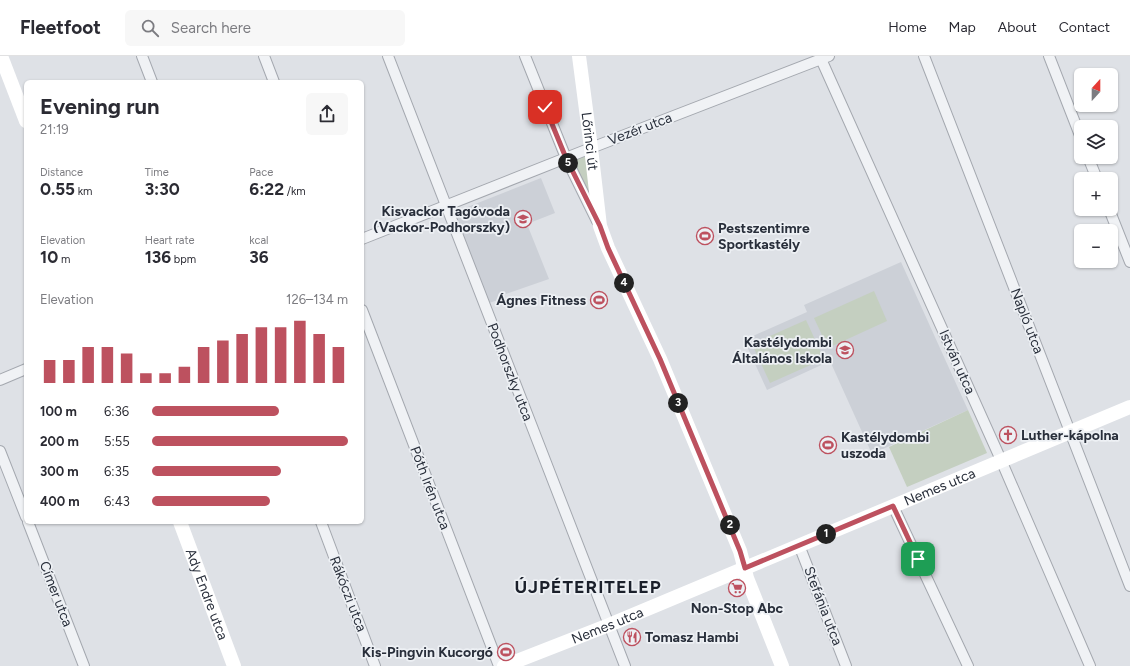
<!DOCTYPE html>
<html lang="en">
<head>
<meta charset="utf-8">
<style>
	:root { --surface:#fff; --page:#f7f7f7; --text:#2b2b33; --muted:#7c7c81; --line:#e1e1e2; --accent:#bd515f }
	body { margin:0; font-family:Figtree,sans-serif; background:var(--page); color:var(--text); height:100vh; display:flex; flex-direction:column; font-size:15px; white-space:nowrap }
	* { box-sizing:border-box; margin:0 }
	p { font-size:13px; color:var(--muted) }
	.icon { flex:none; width:22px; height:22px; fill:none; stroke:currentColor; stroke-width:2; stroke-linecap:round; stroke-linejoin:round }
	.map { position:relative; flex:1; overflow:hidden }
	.drawer { position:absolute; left:24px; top:24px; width:340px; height:444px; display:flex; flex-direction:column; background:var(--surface); border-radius:6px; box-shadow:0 1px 3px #0004 }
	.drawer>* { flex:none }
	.needle { width:26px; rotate:21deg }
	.tools { position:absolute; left:1074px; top:12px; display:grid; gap:8px }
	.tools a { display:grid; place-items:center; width:44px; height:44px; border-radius:6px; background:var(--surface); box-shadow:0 1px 3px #0004; font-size:20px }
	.pin { position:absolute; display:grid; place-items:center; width:34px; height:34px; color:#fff; margin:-17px; border-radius:8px; box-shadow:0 2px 6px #0006 }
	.km { position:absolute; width:20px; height:20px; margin:-10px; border-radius:50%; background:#222; color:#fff; font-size:11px; line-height:20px; text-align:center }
	.round { display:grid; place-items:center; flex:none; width:42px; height:42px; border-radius:6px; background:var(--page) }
	.head { display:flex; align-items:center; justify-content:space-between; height:68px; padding:0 16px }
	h1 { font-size:22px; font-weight:700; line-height:30px }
	.figures { display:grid; grid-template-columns:repeat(3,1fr); gap:6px; height:68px; padding:4px 16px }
	.figures div { display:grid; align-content:center }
	.figures b { font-size:17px; font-weight:700 }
	.figures small { font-size:11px; font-weight:400 }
	.figures p { font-size:11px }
	.chart { height:112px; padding:8px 16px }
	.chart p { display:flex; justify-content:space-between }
	.chart svg { width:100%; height:72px; margin-top:4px; stroke:var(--accent); stroke-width:6 }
	ul { padding:0 16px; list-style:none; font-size:13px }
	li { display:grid; grid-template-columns:64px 48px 1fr; align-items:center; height:30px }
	li i { height:10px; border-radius:5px; background:var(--accent) }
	header { display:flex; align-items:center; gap:24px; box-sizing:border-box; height:56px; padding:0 20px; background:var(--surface); border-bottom:1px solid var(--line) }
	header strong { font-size:19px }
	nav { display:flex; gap:22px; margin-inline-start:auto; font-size:14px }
	.search { width:280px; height:36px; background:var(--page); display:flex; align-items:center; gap:10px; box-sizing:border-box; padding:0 14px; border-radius:6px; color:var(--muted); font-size:15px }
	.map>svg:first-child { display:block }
	.built { fill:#ccd0d7 }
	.green { fill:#c4cfc0 }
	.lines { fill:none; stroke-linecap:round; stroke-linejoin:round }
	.street-casing { stroke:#a4a8af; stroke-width:12 }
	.street { stroke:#f0f2f5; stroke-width:10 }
	.secondary { stroke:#fff; stroke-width:14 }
	.route-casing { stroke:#fff; stroke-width:8 }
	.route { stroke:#bd515f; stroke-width:5 }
	.labels { text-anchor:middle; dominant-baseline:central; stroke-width:3.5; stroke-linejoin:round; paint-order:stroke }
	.street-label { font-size:14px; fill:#292f3b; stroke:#edf0f4 }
	.poi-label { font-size:14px; font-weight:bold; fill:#292f3b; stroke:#edf0f4; text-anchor:end }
	.district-label { font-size:18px; font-weight:bold; letter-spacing:1px; fill:#1b202b; stroke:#edf0f4 }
</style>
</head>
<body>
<header>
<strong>Fleetfoot</strong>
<div class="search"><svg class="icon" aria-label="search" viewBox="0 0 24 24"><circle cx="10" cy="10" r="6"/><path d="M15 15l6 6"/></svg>Search here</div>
<nav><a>Home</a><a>Map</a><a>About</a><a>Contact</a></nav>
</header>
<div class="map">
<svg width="1130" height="610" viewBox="0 0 1130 610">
	<rect width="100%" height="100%" fill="#dee1e6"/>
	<g class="built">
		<path d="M 541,122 L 555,157 L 527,168 L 549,223 L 503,239 L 504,242 L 489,247 L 455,156 Z"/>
		<path d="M 901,206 L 968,354 L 872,398 L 830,305 L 767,334 L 744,284 L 807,256 L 804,249 Z"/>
	</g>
	<g class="green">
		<path d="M 591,92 L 600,170 L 566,102 Z"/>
		<path d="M 874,235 L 887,265 L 828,292 L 814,262 Z"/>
		<path d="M 806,264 L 824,303 L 770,327 L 752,288 Z"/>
		<path d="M 968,354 L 987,397 L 907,431 L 889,391 Z"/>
	</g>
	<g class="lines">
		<g class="street-casing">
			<g id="street">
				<path d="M 142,0 L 152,26"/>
				<path d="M 264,0 L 274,26"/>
				<path d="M 388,0 L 625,610"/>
				<path d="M 525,0 L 566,102 L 597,165"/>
				<path d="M 924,0 L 1130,530"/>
				<path d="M 1049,0 L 1081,82"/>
				<path d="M 821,3 L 1001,404 L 1090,610"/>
				<path d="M 1088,101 L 1097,123"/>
				<path d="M 1109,153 L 1130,206"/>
				<path d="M 362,183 L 591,92 L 829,0"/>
				<path d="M 362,254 L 499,610"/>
				<path d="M 0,324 L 26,313"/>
				<path d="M 0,395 L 26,461"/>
				<path d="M 893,450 L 968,610"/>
				<path d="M 28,466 L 84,610"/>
				<path d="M 321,466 L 375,610"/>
				<path d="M 799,489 L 846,610"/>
			</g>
		</g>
		<use href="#street" class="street"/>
		<g class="secondary">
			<path d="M 1,0 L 26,65"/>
			<path id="s1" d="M 579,0 L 591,92 L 600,170 L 608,192 L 660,303 L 740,495 L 747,522 L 782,610"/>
			<path id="s2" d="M 180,466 L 234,610"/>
			<path id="s3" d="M 504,610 L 609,569 L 1130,351"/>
		</g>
	</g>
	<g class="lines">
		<g class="route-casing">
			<path id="route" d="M 545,51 L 566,102 L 600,170 L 608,192 L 660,303 L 740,495 L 745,512 L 893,450 L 918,503"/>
		</g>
		<use href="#route" class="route"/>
	</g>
	<defs>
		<g id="school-ring" transform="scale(0.9)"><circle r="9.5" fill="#edf0f4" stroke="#bd515f" stroke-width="1.5"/><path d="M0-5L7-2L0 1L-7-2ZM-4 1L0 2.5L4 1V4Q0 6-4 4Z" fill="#bd515f"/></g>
		<g id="stadium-ring" transform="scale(0.9)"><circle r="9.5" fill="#edf0f4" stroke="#bd515f" stroke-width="1.5"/><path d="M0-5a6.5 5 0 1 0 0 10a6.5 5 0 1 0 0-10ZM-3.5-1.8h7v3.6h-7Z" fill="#bd515f"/></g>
		<g id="church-ring" transform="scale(0.9)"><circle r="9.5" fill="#edf0f4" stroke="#bd515f" stroke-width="1.5"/><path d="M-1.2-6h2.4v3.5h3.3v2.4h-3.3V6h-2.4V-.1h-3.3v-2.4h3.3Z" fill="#bd515f"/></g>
		<g id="supermarket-ring" transform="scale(0.9)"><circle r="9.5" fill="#edf0f4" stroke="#bd515f" stroke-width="1.5"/><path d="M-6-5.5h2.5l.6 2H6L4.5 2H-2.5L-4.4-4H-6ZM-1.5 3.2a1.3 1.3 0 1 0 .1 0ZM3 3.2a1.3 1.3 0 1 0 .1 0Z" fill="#bd515f"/></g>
		<g id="restaurant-ring" transform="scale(0.9)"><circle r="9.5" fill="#edf0f4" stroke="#bd515f" stroke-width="1.5"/><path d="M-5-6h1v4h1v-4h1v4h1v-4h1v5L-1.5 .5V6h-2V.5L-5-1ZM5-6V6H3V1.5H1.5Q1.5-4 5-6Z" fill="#bd515f"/></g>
	</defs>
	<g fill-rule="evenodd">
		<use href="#school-ring" x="523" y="163"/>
		<use href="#stadium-ring" x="705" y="180"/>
		<use href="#stadium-ring" x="599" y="244"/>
		<use href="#school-ring" x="845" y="294"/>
		<use href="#church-ring" x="1008" y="379"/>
		<use href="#stadium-ring" x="828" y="389"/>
		<use href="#supermarket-ring" x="737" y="532"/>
		<use href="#restaurant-ring" x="632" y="581"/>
		<use href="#stadium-ring" x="506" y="596"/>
	</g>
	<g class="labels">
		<g class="street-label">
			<text transform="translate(640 73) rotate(-21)">Vezér utca</text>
			<text stroke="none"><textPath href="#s1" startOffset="86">Lőrinci út</textPath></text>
			<text transform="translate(1027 265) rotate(69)">Napló utca</text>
			<text transform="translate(957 306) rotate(66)">István utca</text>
			<text transform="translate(510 316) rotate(69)">Podhorszky utca</text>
			<text stroke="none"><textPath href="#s3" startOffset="471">Nemes utca</textPath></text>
			<text transform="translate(430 432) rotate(69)">Póth Irén utca</text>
			<text transform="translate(56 538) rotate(69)">Címer utca</text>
			<text stroke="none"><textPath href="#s2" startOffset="77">Ady Endre utca</textPath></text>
			<text transform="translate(348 538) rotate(69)">Rákóczi utca</text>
			<text transform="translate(823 550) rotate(69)">Stefánia utca</text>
			<text stroke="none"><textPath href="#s3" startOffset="111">Nemes utca</textPath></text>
		</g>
		<g class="poi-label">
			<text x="510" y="155">Kisvackor Tagóvoda<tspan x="510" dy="16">(Vackor-Podhorszky)</tspan></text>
			<text x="718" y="172" text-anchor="start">Pestszentimre<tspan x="718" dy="16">Sportkastély</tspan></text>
			<text x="586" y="244">Ágnes Fitness</text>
			<text x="832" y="286">Kastélydombi<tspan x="832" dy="16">Általános Iskola</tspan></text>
			<text x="1021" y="379" text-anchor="start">Luther-kápolna</text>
			<text x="841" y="381" text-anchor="start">Kastélydombi<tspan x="841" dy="16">uszoda</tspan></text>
			<text x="737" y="552" text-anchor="middle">Non-Stop Abc</text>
			<text x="645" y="581" text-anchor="start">Tomasz Hambi</text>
			<text x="493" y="596">Kis-Pingvin Kucorgó</text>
		</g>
		<g class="district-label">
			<text x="588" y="531">ÚJPÉTERITELEP</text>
		</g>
	</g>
</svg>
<div class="tools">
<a><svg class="needle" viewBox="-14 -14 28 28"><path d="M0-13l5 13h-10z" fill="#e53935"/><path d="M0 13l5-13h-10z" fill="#7c7c81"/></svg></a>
<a><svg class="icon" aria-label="layers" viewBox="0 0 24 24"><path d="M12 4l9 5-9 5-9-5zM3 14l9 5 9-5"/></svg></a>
<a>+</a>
<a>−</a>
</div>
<div class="pin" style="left:918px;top:503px;background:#1e9e55"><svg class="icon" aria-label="arrive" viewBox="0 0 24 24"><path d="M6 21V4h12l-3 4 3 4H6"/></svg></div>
<div class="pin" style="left:545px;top:51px;background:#d93025"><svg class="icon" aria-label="check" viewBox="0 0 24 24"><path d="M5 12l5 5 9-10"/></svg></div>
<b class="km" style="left:826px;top:478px">1</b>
<b class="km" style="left:730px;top:469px">2</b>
<b class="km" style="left:678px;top:347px">3</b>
<b class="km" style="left:624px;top:227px">4</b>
<b class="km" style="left:568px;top:107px">5</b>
<section class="drawer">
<div class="head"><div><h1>Evening run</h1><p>21:19</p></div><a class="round"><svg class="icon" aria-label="share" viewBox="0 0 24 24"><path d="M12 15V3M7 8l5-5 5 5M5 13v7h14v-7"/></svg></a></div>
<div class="figures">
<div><p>Distance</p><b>0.55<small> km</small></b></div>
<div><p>Time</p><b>3:30</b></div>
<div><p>Pace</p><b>6:22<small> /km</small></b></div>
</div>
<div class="figures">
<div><p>Elevation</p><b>10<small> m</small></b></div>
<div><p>Heart rate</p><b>136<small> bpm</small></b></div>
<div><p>kcal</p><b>36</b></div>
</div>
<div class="chart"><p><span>Elevation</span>126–134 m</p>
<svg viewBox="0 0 160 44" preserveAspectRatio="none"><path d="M5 44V30M15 44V30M25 44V22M35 44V22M45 44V26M55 44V38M65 44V38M75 44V34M85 44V22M95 44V18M105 44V14M115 44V10M125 44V10M135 44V6M145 44V14M155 44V22"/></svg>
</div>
<ul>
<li><b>100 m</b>6:36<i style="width:65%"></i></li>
<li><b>200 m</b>5:55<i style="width:100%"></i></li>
<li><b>300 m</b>6:35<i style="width:66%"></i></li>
<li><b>400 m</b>6:43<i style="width:60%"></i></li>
</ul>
</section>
</div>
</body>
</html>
